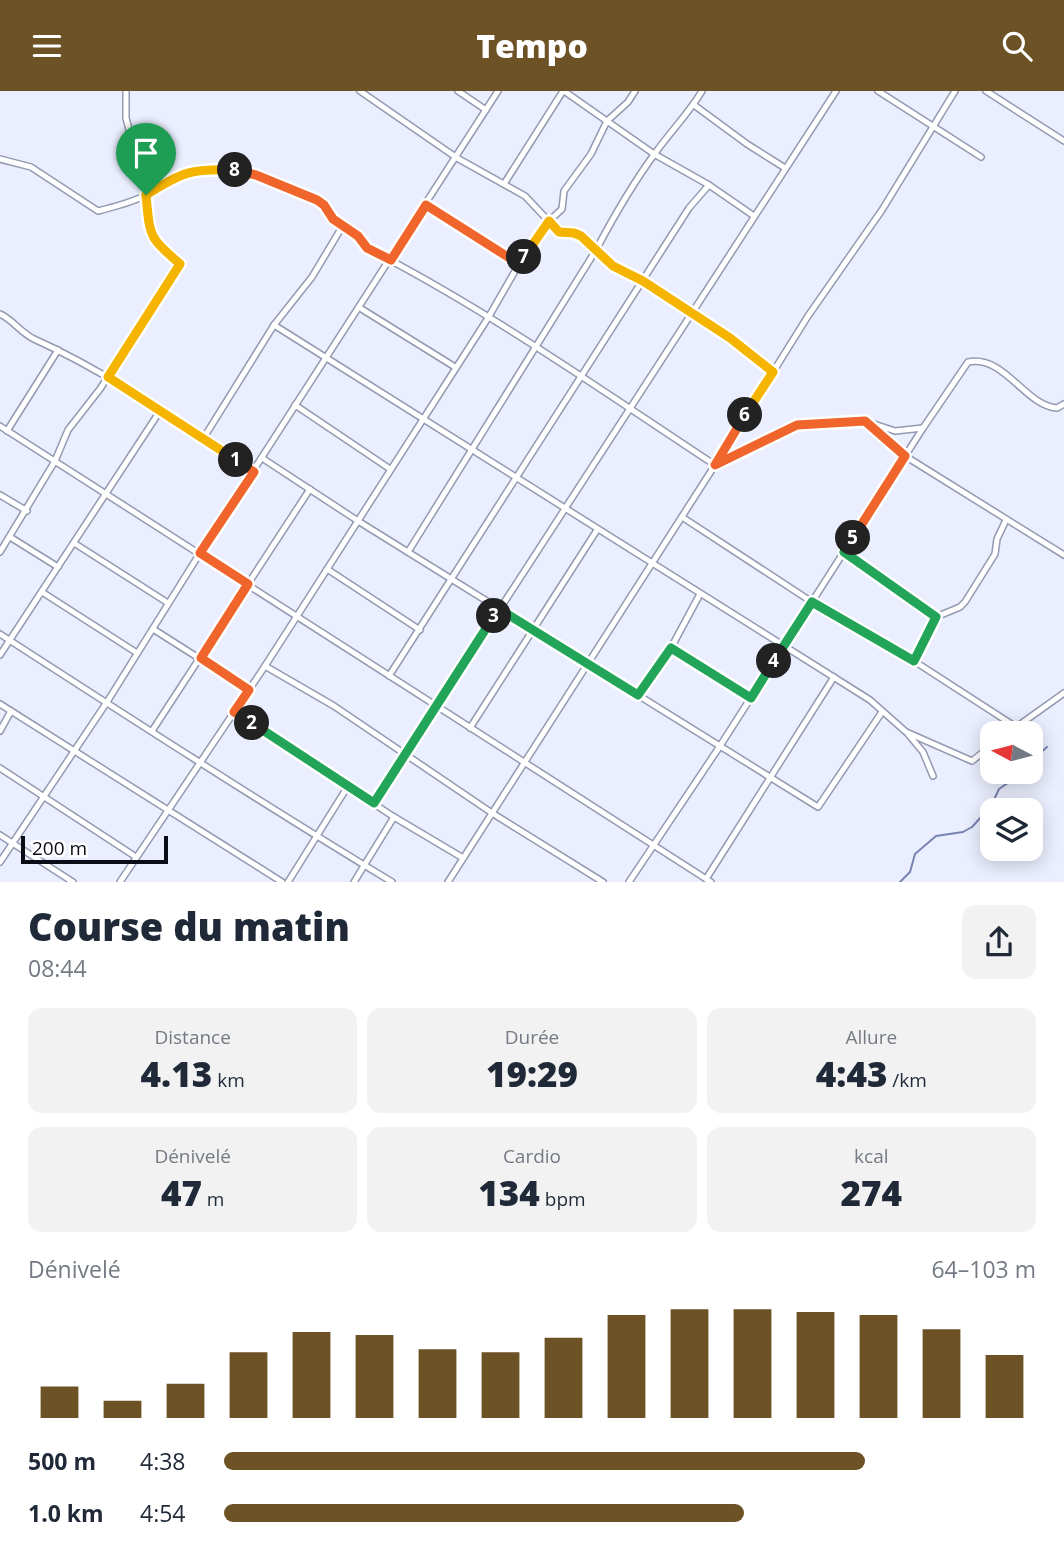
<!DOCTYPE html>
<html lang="fr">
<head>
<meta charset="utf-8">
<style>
	:root { --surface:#fff; --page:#f2f2f3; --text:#1f2937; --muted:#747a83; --accent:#6c5224 }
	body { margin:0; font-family:"Open Sans",sans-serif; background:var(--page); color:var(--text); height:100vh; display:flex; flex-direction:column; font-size:26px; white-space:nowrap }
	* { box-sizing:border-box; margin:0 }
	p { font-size:23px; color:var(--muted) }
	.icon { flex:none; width:38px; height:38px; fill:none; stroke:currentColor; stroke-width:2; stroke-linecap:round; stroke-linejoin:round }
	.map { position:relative; height:791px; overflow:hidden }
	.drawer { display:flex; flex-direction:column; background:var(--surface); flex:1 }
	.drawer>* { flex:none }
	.needle { width:46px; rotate:277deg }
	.tools { position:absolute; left:980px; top:630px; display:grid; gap:14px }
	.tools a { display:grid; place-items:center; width:63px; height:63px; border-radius:14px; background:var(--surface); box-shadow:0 4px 18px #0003; font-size:35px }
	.scale { position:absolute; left:21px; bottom:18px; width:147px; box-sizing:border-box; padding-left:7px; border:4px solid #0b0d16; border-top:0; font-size:19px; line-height:24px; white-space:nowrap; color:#0b0d16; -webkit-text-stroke:5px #fff; paint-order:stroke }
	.pin { position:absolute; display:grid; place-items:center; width:60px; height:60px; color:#fff; margin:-72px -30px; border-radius:50% 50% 50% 0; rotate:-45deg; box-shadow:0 0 7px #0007 }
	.pin .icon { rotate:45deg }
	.km { position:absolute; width:35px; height:35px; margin:-18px; border-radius:50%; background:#222; color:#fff; font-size:19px; line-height:35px; text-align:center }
	.round { display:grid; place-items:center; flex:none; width:74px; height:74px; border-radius:14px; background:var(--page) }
	.headline { display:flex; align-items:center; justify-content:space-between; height:119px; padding:0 28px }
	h1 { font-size:38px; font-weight:800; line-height:52px }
	.figures { display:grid; grid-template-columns:repeat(3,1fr); gap:10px; height:119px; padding:7px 28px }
	.figures div { display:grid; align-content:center; border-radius:14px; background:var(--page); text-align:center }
	.figures b { font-size:35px; font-weight:800 }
	.figures small { font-size:19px; font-weight:400 }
	.figures p { font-size:19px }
	.chart { height:196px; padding:14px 28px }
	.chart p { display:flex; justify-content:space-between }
	.chart svg { width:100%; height:126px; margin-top:7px; stroke:var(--accent); stroke-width:6 }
	ul { padding:0 28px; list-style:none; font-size:23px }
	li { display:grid; grid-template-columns:112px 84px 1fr; align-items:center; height:52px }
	li i { height:18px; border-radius:9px; background:var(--accent) }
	header { display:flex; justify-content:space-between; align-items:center; height:91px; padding:0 28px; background:var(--accent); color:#fff; font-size:32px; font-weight:800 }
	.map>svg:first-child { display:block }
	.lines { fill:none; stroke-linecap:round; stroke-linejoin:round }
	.stream { stroke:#7884b1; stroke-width:2 }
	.minor-casing { stroke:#939ab1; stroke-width:8 }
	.minor { stroke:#fff; stroke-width:5 }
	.split-1-casing { stroke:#fff; stroke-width:14 }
	.split-2-casing { stroke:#fff; stroke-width:14 }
	.split-3-casing { stroke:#fff; stroke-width:14 }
	.split-4-casing { stroke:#fff; stroke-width:14 }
	.split-5-casing { stroke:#fff; stroke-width:14 }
	.split-6-casing { stroke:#fff; stroke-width:14 }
	.split-7-casing { stroke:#fff; stroke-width:14 }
	.split-8-casing { stroke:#fff; stroke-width:14 }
	.split-9-casing { stroke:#fff; stroke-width:14 }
	.split-1 { stroke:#f5b400; stroke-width:9 }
	.split-2 { stroke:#f0652b; stroke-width:9 }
	.split-3 { stroke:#22a559; stroke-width:9 }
	.split-4 { stroke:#22a559; stroke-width:9 }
	.split-5 { stroke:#22a559; stroke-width:9 }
	.split-6 { stroke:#f0652b; stroke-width:9 }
	.split-7 { stroke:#f5b400; stroke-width:9 }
	.split-8 { stroke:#f0652b; stroke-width:9 }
	.split-9 { stroke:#f5b400; stroke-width:9 }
</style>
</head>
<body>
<header><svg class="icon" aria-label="menu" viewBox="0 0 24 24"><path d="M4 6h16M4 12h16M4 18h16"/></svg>Tempo<svg class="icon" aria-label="search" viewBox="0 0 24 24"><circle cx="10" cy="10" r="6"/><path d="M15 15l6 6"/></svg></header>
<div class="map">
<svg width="1064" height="791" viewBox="0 0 1064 791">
	<rect width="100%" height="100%" fill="#eaeefe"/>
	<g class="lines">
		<g class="stream">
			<path d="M 1031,670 L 1047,656"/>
			<path d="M 900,791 L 910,781 L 915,763 L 936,745 L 963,741 L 972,736 L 991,715 L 999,698 L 1024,681"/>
		</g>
		<g class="minor-casing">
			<g id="minor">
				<path d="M 360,0 L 457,67 L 525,105 L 559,141 L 574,142 L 581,145 L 613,175 L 643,190 L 730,247 L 773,281"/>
				<path d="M 458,0 L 486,19"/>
				<path d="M 564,0 L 654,63 L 709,94"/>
				<path d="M 878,0 L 981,66"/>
				<path d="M 986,0 L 1064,50"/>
				<path d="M 694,14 L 747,53 L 785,77"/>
				<path d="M 0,68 L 31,76 L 98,120 C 114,116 130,112 144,105 C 157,98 168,87 182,83 C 231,65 272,96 317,109 C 326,115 329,124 336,131 C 347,140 358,145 367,157 C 488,219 601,299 715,374 L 808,225 L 882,119 L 955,0"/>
				<path d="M 504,93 L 563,0"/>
				<path d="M 426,114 L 519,173"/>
				<path d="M 360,217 L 455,276"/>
				<path d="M 0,223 C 12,228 21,242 34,248 C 112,283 182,334 254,381"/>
				<path d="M 274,234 L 870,609 L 906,641 L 972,670 L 992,654"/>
				<path d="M 295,314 L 390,378"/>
				<path d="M 867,332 L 905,365 L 1064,464"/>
				<path d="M 0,335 L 711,791"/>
				<path d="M 7,340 L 58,259"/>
				<path d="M 203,348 L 274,234 L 312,186 L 342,136"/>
				<path d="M 262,367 L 358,430 L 818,716 L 882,621"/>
				<path d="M 0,404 L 27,420"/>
				<path d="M 682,426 L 812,511 L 914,570 L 1016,636"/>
				<path d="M 10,446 L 58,476"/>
				<path d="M 74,452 L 168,512"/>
				<path d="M 0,461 L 55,370 L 68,339 L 100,298 L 180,173 L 155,151 L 151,143 L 146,92 L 137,85 L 139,76 L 126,27 L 126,0"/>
				<path d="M 408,461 L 596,159 C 614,125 633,92 656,61 C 671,40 689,22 702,0"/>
				<path d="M 844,461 L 936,526 L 960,516 L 965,511 L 995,463 L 997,448 L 1006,429"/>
				<path d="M 327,478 L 420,539"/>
				<path d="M 42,501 L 137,562"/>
				<path d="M 153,538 L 249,599"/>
				<path d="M 0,543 C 130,627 260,711 392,791"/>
				<path d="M 671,557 L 751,607"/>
				<path d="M 0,564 L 160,320"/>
				<path d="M 914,570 L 936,526"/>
				<path d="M 265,575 L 334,615 L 492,722 L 603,791"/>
				<path d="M 389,585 L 689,117 L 709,94 L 754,125"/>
				<path d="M 638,604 L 671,557 L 700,503"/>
				<path d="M 0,613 L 282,791"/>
				<path d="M 234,621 L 394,726 L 463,767"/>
				<path d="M 470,637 L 597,439"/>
				<path d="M 0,640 L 11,620"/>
				<path d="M 152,640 L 310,398"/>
				<path d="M 1008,642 L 1064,602"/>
				<path d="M 908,643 L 923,661 L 933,685"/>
				<path d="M 0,677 L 136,766"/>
				<path d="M 374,712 L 836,0"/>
				<path d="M 0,744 L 73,791"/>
				<path d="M 0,771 L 107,611 L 200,462 L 498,0"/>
				<path d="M 706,788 L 834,586"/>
				<path d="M 120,791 L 265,575 L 488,227 L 519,173 L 549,130 L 562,118 L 564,100 L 591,63 L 607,30 L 628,11 L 635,0"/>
				<path d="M 288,791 L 348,695"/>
				<path d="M 354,791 L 394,726"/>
				<path d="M 448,791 L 715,374 L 797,334 L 865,330 L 895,340 L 923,337 L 968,271 C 1005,264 1024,314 1057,317 L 1064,313"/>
				<path d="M 629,791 L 720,655 L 923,337"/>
			</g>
		</g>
		<use href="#minor" class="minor"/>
	</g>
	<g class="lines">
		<g class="split-1-casing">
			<path id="split-1" d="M 146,104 C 150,146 148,145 180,173 L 108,286 L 236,369"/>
		</g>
		<g class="split-2-casing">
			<path id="split-2" d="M 236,369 L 254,381 L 200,462 L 248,493 L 201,567 L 249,599 L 234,621 L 252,632"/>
		</g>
		<g class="split-3-casing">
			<path id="split-3" d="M 252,632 L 374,712 L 494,525"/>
		</g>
		<g class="split-4-casing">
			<path id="split-4" d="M 494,525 L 499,518 L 638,604 L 671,557 L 751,607 L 774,570"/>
		</g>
		<g class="split-5-casing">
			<path id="split-5" d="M 774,570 L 812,511 L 914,570 L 936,526 L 844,461 L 853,447"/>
		</g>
		<g class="split-6-casing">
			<path id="split-6" d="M 745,324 L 715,374 L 797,334 L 865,330 L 905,365 L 853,447"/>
		</g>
		<g class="split-7-casing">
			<path id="split-7" d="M 524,166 L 549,130 L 559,141 L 574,142 L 581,145 L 613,175 L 643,190 L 730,247 L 773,281 L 745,324"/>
		</g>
		<g class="split-8-casing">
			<path id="split-8" d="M 235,79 L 256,84 L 317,109 L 324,114 L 333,128 L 358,145 L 367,157 L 391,169 L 426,114 L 519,173 L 524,166"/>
		</g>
		<g class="split-9-casing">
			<path id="split-9" d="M 146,104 C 182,81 192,77 235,79"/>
		</g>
		<use href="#split-1" class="split-1"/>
		<use href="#split-2" class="split-2"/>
		<use href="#split-3" class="split-3"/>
		<use href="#split-4" class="split-4"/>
		<use href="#split-5" class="split-5"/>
		<use href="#split-6" class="split-6"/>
		<use href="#split-7" class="split-7"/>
		<use href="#split-8" class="split-8"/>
		<use href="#split-9" class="split-9"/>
	</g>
</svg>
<div class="tools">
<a><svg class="needle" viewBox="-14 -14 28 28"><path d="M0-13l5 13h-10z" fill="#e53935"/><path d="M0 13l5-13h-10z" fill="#747a83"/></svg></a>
<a><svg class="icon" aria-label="layers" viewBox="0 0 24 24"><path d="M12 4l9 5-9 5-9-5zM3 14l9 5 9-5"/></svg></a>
</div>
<div class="scale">200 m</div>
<div class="pin" style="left:146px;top:104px;background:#1e9e55"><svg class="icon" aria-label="arrive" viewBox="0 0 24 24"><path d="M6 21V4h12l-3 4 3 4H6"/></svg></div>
<b class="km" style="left:236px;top:369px">1</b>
<b class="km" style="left:252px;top:632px">2</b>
<b class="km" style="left:494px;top:525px">3</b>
<b class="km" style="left:774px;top:570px">4</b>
<b class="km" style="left:853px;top:447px">5</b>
<b class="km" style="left:745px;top:324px">6</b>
<b class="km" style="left:524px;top:166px">7</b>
<b class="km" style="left:235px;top:79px">8</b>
</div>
<section class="drawer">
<div class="headline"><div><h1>Course du matin</h1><p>08:44</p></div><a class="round"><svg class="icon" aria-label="share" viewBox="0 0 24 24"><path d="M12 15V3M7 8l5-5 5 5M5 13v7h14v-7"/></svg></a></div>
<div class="figures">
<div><p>Distance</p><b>4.13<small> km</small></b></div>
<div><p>Durée</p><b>19:29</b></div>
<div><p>Allure</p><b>4:43<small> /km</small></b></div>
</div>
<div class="figures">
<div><p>Dénivelé</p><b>47<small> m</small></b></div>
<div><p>Cardio</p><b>134<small> bpm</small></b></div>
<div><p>kcal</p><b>274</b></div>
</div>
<div class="chart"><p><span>Dénivelé</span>64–103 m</p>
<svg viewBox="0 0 160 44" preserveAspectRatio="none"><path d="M5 44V33M15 44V38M25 44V32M35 44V21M45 44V14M55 44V15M65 44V20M75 44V21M85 44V16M95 44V8M105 44V6M115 44V6M125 44V7M135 44V8M145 44V13M155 44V22"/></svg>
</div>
<ul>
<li><b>500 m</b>4:38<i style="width:79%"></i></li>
<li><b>1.0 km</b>4:54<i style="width:64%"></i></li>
</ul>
</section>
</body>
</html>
